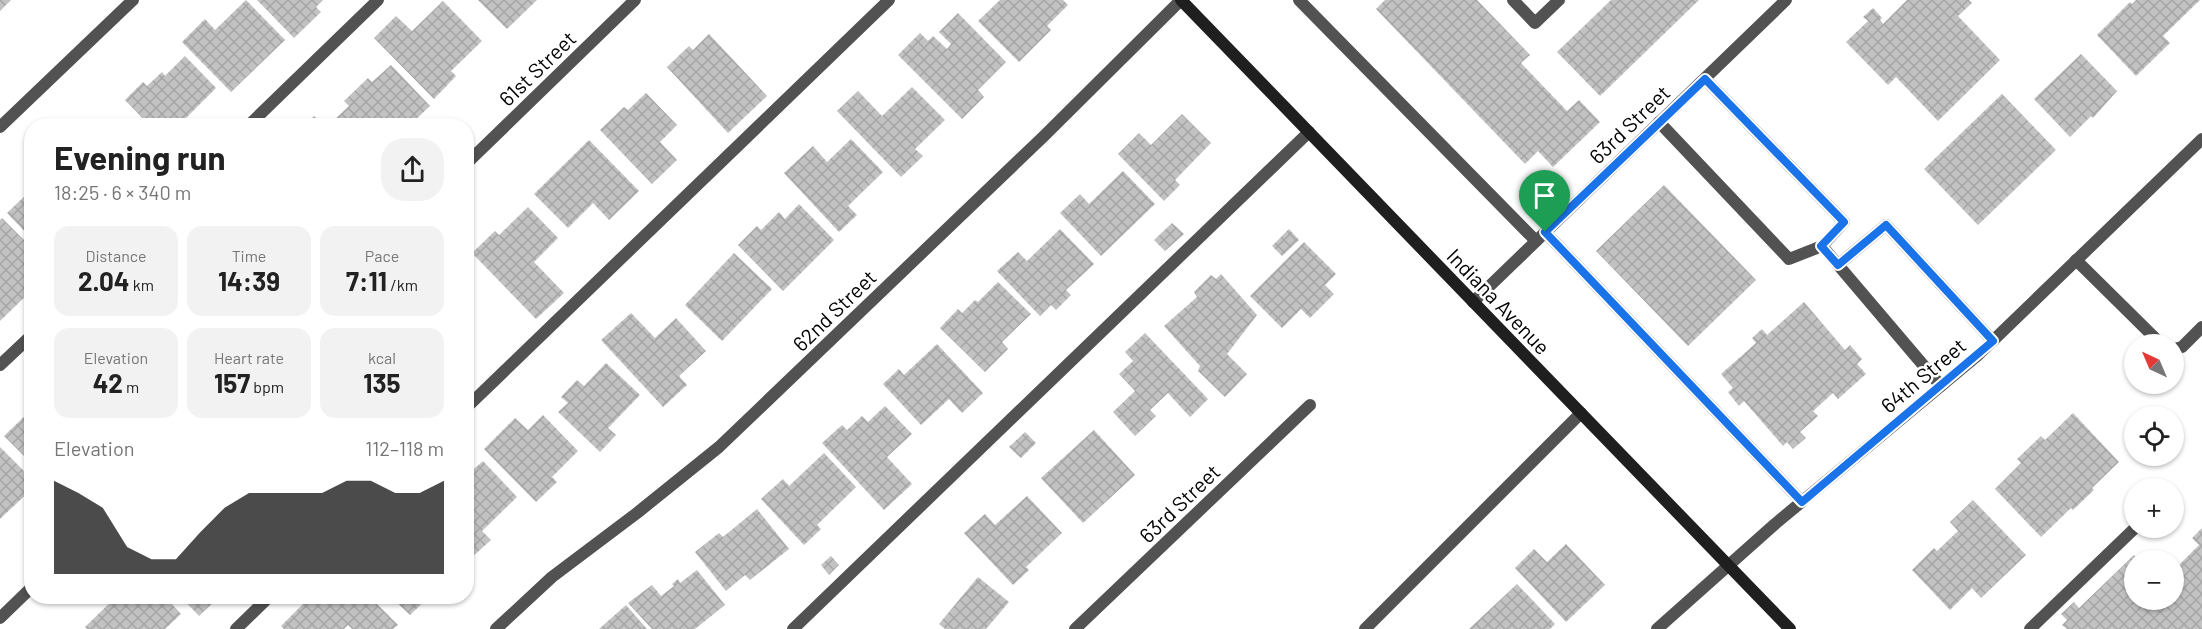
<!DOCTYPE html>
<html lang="en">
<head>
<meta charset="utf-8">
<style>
	:root { --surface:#fff; --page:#f2f2f2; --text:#222; --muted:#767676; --accent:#000 }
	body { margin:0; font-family:Barlow,sans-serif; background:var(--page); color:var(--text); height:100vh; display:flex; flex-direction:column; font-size:22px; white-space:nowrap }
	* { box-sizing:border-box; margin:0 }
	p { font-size:20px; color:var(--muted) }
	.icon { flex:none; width:33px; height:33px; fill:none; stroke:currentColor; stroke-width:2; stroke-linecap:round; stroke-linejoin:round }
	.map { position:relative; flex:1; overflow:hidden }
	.drawer { position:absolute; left:24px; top:118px; width:450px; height:486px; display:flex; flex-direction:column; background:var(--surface); border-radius:24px; box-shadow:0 2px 4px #0004 }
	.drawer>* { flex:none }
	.needle { width:39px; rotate:316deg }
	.tools { position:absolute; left:2124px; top:334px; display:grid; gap:12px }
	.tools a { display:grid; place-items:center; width:60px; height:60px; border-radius:50%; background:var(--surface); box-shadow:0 2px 4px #0004; font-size:30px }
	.pin { position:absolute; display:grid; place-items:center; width:51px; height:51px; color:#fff; margin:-62px -26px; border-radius:50% 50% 50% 0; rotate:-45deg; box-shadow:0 0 6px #0007 }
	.pin .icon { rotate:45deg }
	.round { display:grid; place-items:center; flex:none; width:63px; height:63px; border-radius:24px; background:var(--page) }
	.summary { display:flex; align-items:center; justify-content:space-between; height:102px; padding:0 30px }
	h1 { font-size:33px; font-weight:700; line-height:45px }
	.figures { display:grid; grid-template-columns:repeat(3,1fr); gap:9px; height:102px; padding:6px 30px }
	.figures div { display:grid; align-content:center; border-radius:15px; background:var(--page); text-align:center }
	.figures b { font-size:26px; font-weight:700 }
	.figures small { font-size:16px; font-weight:400 }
	.figures p { font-size:16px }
	.chart { height:168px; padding:12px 30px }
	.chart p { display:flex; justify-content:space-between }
	.chart svg { width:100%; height:108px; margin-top:6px; fill:var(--accent); opacity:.7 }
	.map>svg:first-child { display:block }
	.building { fill:url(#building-cross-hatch) }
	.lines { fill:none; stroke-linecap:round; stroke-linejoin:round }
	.lane { stroke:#525252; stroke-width:12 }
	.street { stroke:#525252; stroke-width:12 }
	.secondary { stroke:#1f1f1f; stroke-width:12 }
	.route-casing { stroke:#fff; stroke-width:12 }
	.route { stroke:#1a73e8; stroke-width:8 }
	.labels { text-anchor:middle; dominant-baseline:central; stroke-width:5; stroke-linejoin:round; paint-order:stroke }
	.street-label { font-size:21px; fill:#000; stroke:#fff }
</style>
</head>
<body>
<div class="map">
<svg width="2202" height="629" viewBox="0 0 2202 629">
	<defs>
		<pattern id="building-cross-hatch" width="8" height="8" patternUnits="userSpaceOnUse" patternTransform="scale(1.5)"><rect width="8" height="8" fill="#c2c2c2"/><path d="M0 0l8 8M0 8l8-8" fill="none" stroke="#a5a5a5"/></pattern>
	</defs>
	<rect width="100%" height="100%" fill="#fff"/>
	<g class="building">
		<path d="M 0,0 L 11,0 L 0,11 Z"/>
		<path d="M 246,0 L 285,40 L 231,92 L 182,42 L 205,19 L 215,30 Z"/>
		<path d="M 257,0 L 323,0 L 316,7 L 321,12 L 294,38 Z"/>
		<path d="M 478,0 L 537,0 L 507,29 Z"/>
		<path d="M 1000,0 L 1063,0 L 1068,5 L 1047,26 L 1051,30 L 1019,62 L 978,21 Z"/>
		<path d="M 1385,0 L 1477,0 L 1530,55 L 1521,63 L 1567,111 L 1579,100 L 1600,122 L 1553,167 L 1538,151 L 1525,164 L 1376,9 Z"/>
		<path d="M 1611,0 L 1699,0 L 1600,96 L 1557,52 Z"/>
		<path d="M 1907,0 L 1969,0 L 1972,3 L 1958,16 L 2000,60 L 1938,121 L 1896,77 L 1888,85 L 1846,42 L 1868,21 L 1863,17 L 1873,8 L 1882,18 L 1880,20 L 1883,24 Z"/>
		<path d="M 2136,0 L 2200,0 L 2163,36 L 2170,43 L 2136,76 L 2097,35 L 2130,2 L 2132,4 Z"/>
		<path d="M 443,1 L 482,41 L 451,71 L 456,76 L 434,99 L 374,38 L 396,16 L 412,31 Z"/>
		<path d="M 958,13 L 1006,62 L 978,90 L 984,97 L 962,119 L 898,55 L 920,33 L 928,41 L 933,36 L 947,49 L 951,44 L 939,32 Z"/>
		<path d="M 709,34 L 767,96 L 728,133 L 667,67 L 689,46 L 693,50 Z"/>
		<path d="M 2081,54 L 2117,91 L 2093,118 L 2091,116 L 2070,137 L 2034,99 Z"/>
		<path d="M 185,56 L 216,88 L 178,126 L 150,126 L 125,100 L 143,82 L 147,86 L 162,72 L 165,76 Z"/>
		<path d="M 391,65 L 430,106 L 409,126 L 406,126 L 402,122 L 398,126 L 342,126 L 335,119 L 349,106 L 344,101 L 368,78 L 372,82 Z"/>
		<path d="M 912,87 L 945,120 L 915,149 L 923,156 L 901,177 L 837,111 L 858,91 L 882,116 Z"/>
		<path d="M 646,93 L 677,125 L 660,142 L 677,160 L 652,184 L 600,130 L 624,107 L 628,110 Z"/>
		<path d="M 2002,94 L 2056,150 L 1978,225 L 1924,169 Z"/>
		<path d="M 1182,114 L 1211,143 L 1175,180 L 1180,185 L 1164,201 L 1118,154 L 1139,133 L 1151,145 Z"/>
		<path d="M 314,116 L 324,126 L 304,126 Z"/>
		<path d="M 127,119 L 134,126 L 119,126 Z"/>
		<path d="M 851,139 L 883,172 L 848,206 L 857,215 L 839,232 L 784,173 L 813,146 L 827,162 Z"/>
		<path d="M 589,140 L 639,191 L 609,220 L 593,203 L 568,228 L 534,194 Z"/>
		<path d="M 1123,171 L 1155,204 L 1101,256 L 1060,213 L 1080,194 L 1089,204 Z"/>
		<path d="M 1664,185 L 1756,280 L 1688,346 L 1596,251 Z"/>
		<path d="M 32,189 L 32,239 L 7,213 Z"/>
		<path d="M 799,204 L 834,240 L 783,291 L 738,245 L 757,226 L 761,230 L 779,212 L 785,219 Z"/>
		<path d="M 528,207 L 558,238 L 534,262 L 564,293 L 536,319 L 472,253 L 495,231 L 499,235 Z"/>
		<path d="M 2,218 L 32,248 L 32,290 L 0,321 L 0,220 Z"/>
		<path d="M 1172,223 L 1184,234 L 1165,251 L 1154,240 Z"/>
		<path d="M 1060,229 L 1094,264 L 1066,290 L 1071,295 L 1056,310 L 1051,305 L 1040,316 L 997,271 L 1018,252 L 1027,261 Z"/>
		<path d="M 1289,229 L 1299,240 L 1282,256 L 1272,246 Z"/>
		<path d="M 1304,242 L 1336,274 L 1325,285 L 1334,294 L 1310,318 L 1301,309 L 1282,328 L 1250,296 Z"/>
		<path d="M 734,253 L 772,289 L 722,341 L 685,305 Z"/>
		<path d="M 1221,274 L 1257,315 L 1227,354 L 1247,374 L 1225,397 L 1198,371 L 1200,366 L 1164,326 L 1197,297 L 1194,292 L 1211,275 L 1216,279 Z"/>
		<path d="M 998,282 L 1031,314 L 1002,342 L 1008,349 L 985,372 L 940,328 L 958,309 L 962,313 L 975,300 L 978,302 Z"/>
		<path d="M 1804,302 L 1845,350 L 1850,345 L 1862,359 L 1857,364 L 1866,374 L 1838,399 L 1833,393 L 1813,411 L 1818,416 L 1800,432 L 1806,438 L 1793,449 L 1787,442 L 1783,446 L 1744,401 L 1739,406 L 1728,392 L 1733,388 L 1721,374 L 1756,343 L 1752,338 L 1762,329 L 1767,335 Z"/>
		<path d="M 631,313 L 655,338 L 676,318 L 706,351 L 679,376 L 687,385 L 663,407 L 601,340 Z"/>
		<path d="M 1145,333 L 1208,399 L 1190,417 L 1168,393 L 1150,410 L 1156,416 L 1135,436 L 1113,412 L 1135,391 L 1119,374 L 1133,361 L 1125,352 Z"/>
		<path d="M 937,344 L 983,393 L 962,413 L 949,399 L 921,425 L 883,384 L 899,369 L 904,375 Z"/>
		<path d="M 606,363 L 640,395 L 608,428 L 616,435 L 600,452 L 558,412 L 568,403 L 561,397 L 577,380 L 584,386 Z"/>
		<path d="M 885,406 L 912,434 L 887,457 L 912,484 L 884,510 L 822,443 L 842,425 L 847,430 L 862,416 L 868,422 Z"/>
		<path d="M 32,409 L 32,464 L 4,436 Z"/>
		<path d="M 2073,413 L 2119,462 L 2092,488 L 2094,490 L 2073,510 L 2071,508 L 2041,537 L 1995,489 L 2021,463 L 2017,459 L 2041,436 L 2045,440 Z"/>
		<path d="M 543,415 L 578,451 L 552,477 L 557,482 L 536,502 L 484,449 L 515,418 L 528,430 Z"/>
		<path d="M 1094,430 L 1135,475 L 1083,523 L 1041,478 Z"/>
		<path d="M 1025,432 L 1036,443 L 1021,458 L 1009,447 Z"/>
		<path d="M 0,447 L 32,479 L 32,489 L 0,519 Z"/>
		<path d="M 824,453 L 856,487 L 817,525 L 821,529 L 804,545 L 761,499 L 783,479 L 789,486 Z"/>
		<path d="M 483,461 L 517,497 L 482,531 L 491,540 L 471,558 L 466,554 L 466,476 Z"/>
		<path d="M 1027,496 L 1062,533 L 1026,567 L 1029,570 L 1013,585 L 964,533 L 985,514 L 995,525 Z"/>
		<path d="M 1973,500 L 2026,555 L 1981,598 L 1972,588 L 1950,610 L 1912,570 L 1934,548 L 1937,551 L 1958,531 L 1950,522 Z"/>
		<path d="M 757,509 L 789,549 L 750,580 L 745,575 L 726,591 L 695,552 L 719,533 L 723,537 Z"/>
		<path d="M 2202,528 L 2202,629 L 2067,629 L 2062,625 L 2067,620 L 2061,614 L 2074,602 L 2079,608 L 2134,555 L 2140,561 L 2134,561 L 2134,600 L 2174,600 L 2174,570 L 2199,545 L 2192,538 Z"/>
		<path d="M 1566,544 L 1605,585 L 1566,622 L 1515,568 L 1534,549 L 1547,562 Z"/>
		<path d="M 831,556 L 839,565 L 829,575 L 821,565 Z"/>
		<path d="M 697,570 L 725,605 L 695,629 L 652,629 L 628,603 L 652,585 L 661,596 L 674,586 L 672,584 L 678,579 L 680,583 Z"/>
		<path d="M 978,577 L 1009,602 L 986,629 L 945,629 L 939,624 Z"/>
		<path d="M 1517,584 L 1555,624 L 1550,629 L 1469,629 Z"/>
		<path d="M 116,597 L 121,599 L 123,597 L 165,597 L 181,614 L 165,629 L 87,629 L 85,627 Z"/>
		<path d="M 181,597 L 213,597 L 216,600 L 199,616 Z"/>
		<path d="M 310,597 L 370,597 L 398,625 L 393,629 L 352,629 L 348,625 L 344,629 L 284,629 L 281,626 Z"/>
		<path d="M 391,597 L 429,597 L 410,615 Z"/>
		<path d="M 626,605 L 647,629 L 599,629 Z"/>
	</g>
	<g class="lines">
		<g class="lane">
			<path d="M 1299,0 L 1536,241"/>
			<path d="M 1513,0 L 1535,23 L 1559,0"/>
			<path d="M 1705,79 L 1844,222 L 1822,246"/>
			<path d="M 1659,122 L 1789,259 L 1822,246 L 1941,386"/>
			<path d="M 248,126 L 378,0"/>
			<path d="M 1545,232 L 1802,502"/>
			<path d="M 2076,260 L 2162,345"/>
			<path d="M 1838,265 L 1886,225 L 1993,341"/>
			<path d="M 2174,349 L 2182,347 L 2202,327"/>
			<path d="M 0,365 L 32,335"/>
			<path d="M 466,408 L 889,0"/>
			<path d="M 236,629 L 269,597"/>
			<path d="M 793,629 L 1309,132"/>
			<path d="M 1365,629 L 1581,413"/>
			<path d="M 2030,629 L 2135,528"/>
		</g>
		<g class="street">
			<path d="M 0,127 L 133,0"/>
			<path d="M 466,164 L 635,0"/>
			<path d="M 1473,302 L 1786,0"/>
			<path d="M 0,618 L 32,587"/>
			<path d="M 496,629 L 552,577 L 637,513 L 719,447 L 1044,136 L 1181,0"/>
			<path d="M 1075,629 L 1310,405"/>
			<path d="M 1657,629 L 1775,524 L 1977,356 L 2202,139"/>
		</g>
		<path class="secondary" d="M 1181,0 L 1790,629"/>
	</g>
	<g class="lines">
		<g class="route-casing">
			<path id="route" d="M 1705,79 L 1844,222 L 1821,246 L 1838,265 L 1886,225 L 1993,341 L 1802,502 L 1545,232 Z"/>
		</g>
		<use href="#route" class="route"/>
	</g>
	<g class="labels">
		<g class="street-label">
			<text transform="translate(537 68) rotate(-44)">61st Street</text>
			<text transform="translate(1629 124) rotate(-44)">63rd Street</text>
			<text transform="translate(1499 301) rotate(46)">Indiana Avenue</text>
			<text transform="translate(834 310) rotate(-44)">62nd Street</text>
			<text transform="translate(1923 375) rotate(-40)">64th Street</text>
			<text transform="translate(1179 503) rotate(-44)">63rd Street</text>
		</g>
	</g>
</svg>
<div class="tools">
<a><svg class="needle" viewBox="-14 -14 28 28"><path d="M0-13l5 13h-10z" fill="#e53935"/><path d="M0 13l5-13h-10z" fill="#767676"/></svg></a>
<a><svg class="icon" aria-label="locate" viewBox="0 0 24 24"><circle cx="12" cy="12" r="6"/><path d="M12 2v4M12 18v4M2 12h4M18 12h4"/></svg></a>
<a>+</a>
<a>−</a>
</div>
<div class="pin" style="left:1545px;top:232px;background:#1e9e55"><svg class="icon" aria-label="arrive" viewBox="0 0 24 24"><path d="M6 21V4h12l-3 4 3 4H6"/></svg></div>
<section class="drawer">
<div class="summary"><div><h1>Evening run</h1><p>18:25 · 6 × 340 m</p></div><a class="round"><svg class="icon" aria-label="share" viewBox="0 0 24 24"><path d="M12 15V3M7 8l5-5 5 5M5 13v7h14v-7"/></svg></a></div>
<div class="figures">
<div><p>Distance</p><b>2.04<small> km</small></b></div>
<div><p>Time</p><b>14:39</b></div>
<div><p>Pace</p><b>7:11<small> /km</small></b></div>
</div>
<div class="figures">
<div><p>Elevation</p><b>42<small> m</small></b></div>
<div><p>Heart rate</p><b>157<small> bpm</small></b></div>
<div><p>kcal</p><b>135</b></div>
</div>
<div class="chart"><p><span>Elevation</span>112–118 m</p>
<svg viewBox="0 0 160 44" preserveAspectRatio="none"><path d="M0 44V6L10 11L20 17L30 33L40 38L50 38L60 27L70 17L80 11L90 11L100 11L110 11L120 6L130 6L140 11L150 11L160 6V44z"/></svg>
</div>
</section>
</div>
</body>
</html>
